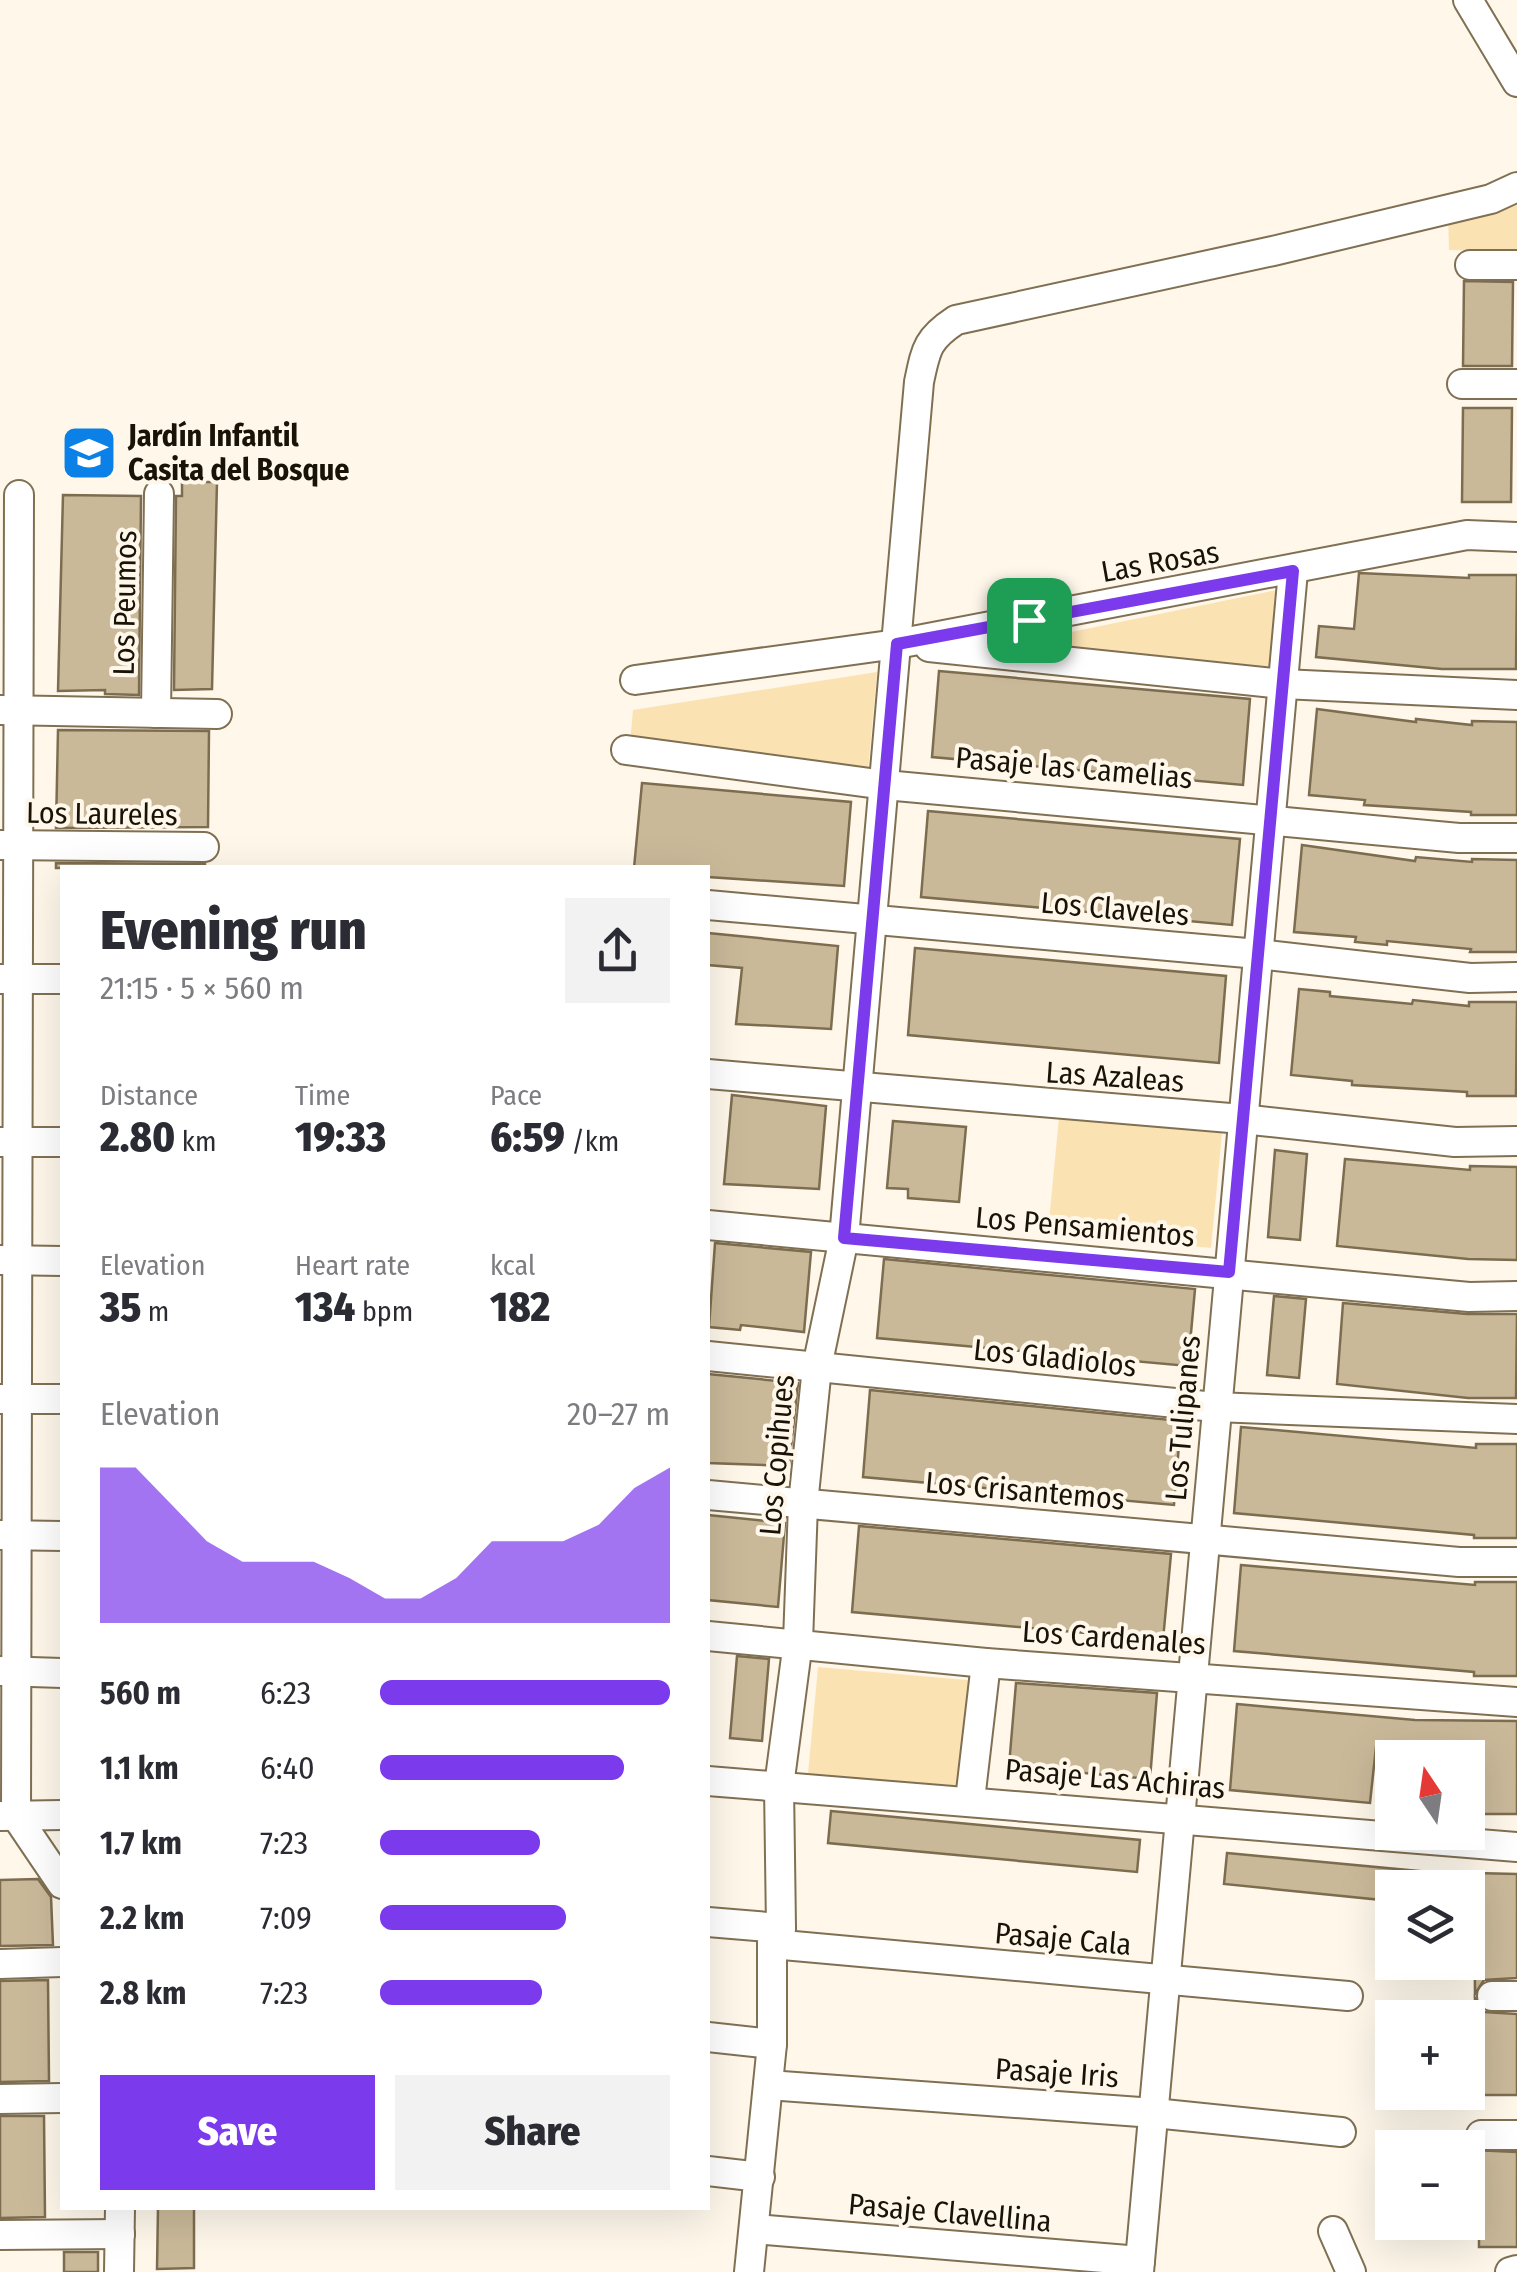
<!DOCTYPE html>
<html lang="en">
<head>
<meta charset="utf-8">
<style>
	:root { --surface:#fff; --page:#f2f2f3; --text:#2b2b33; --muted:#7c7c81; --accent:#7c3aed }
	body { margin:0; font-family:"Fira Sans Condensed",sans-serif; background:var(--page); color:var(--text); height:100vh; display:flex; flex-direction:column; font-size:38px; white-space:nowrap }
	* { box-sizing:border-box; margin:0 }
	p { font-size:32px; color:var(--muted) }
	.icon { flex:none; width:55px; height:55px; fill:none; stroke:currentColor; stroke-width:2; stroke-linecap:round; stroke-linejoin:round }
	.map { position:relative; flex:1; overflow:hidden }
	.drawer { position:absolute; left:60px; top:865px; width:650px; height:1345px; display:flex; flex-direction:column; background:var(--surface); border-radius:0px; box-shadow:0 10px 40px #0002 }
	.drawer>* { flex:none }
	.needle { width:65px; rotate:347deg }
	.buttons { position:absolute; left:1375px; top:1740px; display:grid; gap:20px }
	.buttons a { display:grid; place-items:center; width:110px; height:110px; border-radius:0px; background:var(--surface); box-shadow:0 10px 40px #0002; font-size:50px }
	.pin { position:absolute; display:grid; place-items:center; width:85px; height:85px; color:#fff; margin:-42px; border-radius:20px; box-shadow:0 5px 15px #0006 }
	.round { display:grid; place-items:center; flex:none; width:105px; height:105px; border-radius:0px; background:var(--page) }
	.overview { display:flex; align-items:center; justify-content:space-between; height:170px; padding:0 40px }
	h1 { font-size:55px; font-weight:800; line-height:75px }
	.stats { display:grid; grid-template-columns:repeat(3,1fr); gap:15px; height:170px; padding:10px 40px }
	.stats div { display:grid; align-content:center }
	.stats b { font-size:42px; font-weight:800 }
	.stats small { font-size:28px; font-weight:400 }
	.stats p { font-size:28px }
	.chart { height:280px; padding:20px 40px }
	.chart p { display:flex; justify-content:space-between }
	.chart svg { width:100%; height:180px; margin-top:10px; fill:var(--accent); opacity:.7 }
	.primary-button { display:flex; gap:20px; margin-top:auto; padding:20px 40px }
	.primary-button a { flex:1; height:115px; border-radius:0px; background:var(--accent); color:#fff; font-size:40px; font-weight:800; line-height:115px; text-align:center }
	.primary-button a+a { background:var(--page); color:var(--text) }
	ul { padding:0 40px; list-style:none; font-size:32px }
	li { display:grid; grid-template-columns:160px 120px 1fr; align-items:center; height:75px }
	li i { height:25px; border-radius:12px; background:var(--accent) }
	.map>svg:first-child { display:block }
	.green { fill:#fbe2b3 }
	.building { fill:#cab999; stroke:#7d6d50; stroke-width:2.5 }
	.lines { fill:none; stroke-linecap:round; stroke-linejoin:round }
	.street-casing { stroke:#807053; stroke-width:32 }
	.street { stroke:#fff; stroke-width:28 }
	.route-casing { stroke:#fff; stroke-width:20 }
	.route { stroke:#7c3aed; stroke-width:12 }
	.labels { text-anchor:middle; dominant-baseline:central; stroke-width:8; stroke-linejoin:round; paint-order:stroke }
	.poi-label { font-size:30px; font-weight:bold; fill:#191307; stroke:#fef7ea; text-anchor:start }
	.street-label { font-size:30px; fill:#191307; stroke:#fef7ea }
</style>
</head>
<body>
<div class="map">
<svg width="1517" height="2272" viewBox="0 0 1517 2272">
	<rect width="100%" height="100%" fill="#fef7ea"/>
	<g class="green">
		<path d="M 1517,199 L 1517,252 L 1449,250 L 1448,214 Z"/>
		<path d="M 1277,590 L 1272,674 L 998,647 Z"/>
		<path d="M 877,672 L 868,771 L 630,743 L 633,710 Z"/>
		<path d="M 1059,1117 L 1222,1133 L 1211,1248 L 1048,1232 Z"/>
		<path d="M 818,1667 L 989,1682 L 974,1807 L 811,1784 L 808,1774 Z"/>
	</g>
	<g class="building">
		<path d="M 1464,281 L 1513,282 L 1512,366 L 1463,366 Z"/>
		<path d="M 1463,408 L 1512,408 L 1511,502 L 1462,502 Z"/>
		<path d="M 182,482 L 217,482 L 212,689 L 174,690 L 176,496 L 182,496 Z"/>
		<path d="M 63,495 L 141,496 L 139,695 L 105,694 L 105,690 L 58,691 Z"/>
		<path d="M 1359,573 L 1469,578 L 1469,575 L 1517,575 L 1516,669 L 1442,669 L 1316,657 L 1319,626 L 1354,629 Z"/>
		<path d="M 939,671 L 1250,699 L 1243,785 L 932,757 Z"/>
		<path d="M 1317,709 L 1416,722 L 1416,719 L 1472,725 L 1472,721 L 1517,722 L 1517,815 L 1471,815 L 1471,812 L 1364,805 L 1365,800 L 1309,795 Z"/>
		<path d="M 58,730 L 209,731 L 208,827 L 56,828 Z"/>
		<path d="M 642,783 L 851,802 L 844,886 L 708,877 L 708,868 L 634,868 Z"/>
		<path d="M 928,811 L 1240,839 L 1232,925 L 921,897 Z"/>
		<path d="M 1302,845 L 1415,861 L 1416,857 L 1472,862 L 1472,859 L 1517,860 L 1517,952 L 1470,952 L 1471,949 L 1387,941 L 1387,945 L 1355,942 L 1356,937 L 1294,932 Z"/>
		<path d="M 56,863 L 205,864 L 205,868 L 56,868 Z"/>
		<path d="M 708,933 L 838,946 L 831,1029 L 736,1024 L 742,968 L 708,965 Z"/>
		<path d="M 915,948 L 1226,976 L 1219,1063 L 908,1035 Z"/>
		<path d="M 1299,989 L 1330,992 L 1330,996 L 1412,1004 L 1413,1000 L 1469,1006 L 1469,1002 L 1517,1002 L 1516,1096 L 1467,1096 L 1467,1092 L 1352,1085 L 1352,1081 L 1291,1075 Z"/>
		<path d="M 732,1095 L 826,1106 L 819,1189 L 724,1184 Z"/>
		<path d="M 893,1121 L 966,1127 L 959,1202 L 908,1198 L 908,1189 L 887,1188 Z"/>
		<path d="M 1275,1150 L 1307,1154 L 1300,1240 L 1268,1237 Z"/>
		<path d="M 1345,1159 L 1470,1170 L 1470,1166 L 1517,1167 L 1517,1260 L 1468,1259 L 1337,1246 Z"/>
		<path d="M 715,1243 L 811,1252 L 804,1332 L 741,1325 L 740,1330 L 709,1327 Z"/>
		<path d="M 884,1259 L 1195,1289 L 1188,1366 L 877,1338 Z"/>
		<path d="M 1274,1296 L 1306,1299 L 1299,1378 L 1267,1375 Z"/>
		<path d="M 1343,1303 L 1467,1314 L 1517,1314 L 1516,1398 L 1468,1398 L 1337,1384 Z"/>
		<path d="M 708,1374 L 798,1383 L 789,1466 L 708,1463 Z"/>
		<path d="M 870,1390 L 1181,1421 L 1174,1505 L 863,1477 Z"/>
		<path d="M 1241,1427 L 1476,1448 L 1476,1444 L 1517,1444 L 1517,1538 L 1474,1538 L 1474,1535 L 1234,1513 Z"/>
		<path d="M 708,1515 L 785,1523 L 778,1607 L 708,1600 Z"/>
		<path d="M 859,1526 L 1171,1554 L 1163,1640 L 852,1612 Z"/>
		<path d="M 1241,1565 L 1475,1585 L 1475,1582 L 1517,1582 L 1517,1676 L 1474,1676 L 1474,1672 L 1234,1651 Z"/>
		<path d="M 737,1656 L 769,1659 L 762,1741 L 730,1738 Z"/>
		<path d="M 1016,1683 L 1157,1693 L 1150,1779 L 1009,1766 Z"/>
		<path d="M 1237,1704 L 1415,1720 L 1517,1721 L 1517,1814 L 1469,1814 L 1470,1756 L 1376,1747 L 1370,1803 L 1230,1790 Z"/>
		<path d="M 831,1811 L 1140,1840 L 1137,1872 L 828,1843 Z"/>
		<path d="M 1227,1853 L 1439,1873 L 1438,1888 L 1392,1888 L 1392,1901 L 1224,1884 Z"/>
		<path d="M 1474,1873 L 1517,1874 L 1517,1978 L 1484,1980 L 1475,1994 Z"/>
		<path d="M 38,1879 L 51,1897 L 53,1945 L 0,1946 L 0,1880 Z"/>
		<path d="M 48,1980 L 49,2081 L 0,2082 L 0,1981 Z"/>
		<path d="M 1475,1998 L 1484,2012 L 1517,2014 L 1517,2095 L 1473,2095 Z"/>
		<path d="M 0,2116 L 44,2116 L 45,2217 L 0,2218 Z"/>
		<path d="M 1472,2150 L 1517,2152 L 1517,2247 L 1479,2247 L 1479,2184 L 1472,2184 Z"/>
		<path d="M 158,2208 L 194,2208 L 194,2268 L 157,2269 Z"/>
		<rect x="64" y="2252" width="34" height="20"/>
	</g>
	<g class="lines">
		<g class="street-casing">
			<g id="street">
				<path d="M 1468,0 L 1517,82"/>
				<path d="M 1470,265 L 1517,265"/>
				<path d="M 1462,384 L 1517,384"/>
				<path d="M 19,495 L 16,1816 L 62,1884"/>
				<path d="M 929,647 L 1283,684 L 1517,695"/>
				<path d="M 635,680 L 897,644 L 1467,535 L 1517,537"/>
				<path d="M 0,710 L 217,714"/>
				<path d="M 156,713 L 159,494"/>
				<path d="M 626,750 L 885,785 L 1459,838 L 1517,838"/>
				<path d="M 0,845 L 204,847"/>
				<path d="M 708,905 L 1258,954 L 1470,978 L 1517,977"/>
				<path d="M 0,979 L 62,979"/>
				<path d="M 708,1074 L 1242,1119 L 1455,1142 L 1517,1141"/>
				<path d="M 0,1142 L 62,1142"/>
				<path d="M 708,1225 L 1469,1297 L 1517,1296"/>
				<path d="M 0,1260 L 62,1261"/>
				<path d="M 708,1356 L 1215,1407 L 1517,1419"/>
				<path d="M 0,1399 L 62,1399"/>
				<path d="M 708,1495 L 1459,1562 L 1517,1562"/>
				<path d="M 0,1535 L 62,1536"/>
				<path d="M 708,1636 L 986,1663 L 1517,1702"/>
				<path d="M 0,1671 L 62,1673"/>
				<path d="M 708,1781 L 1517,1847"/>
				<path d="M 970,1800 L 986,1663"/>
				<path d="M 1,1816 L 62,1815"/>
				<path d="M 708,1922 L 781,1928"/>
				<path d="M 772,1944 L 1348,1996"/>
				<path d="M 0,1964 L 62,1962"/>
				<path d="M 1492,1996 L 1517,1996"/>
				<path d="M 708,2037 L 772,2044"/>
				<path d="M 768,2085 L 1154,2113 L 1341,2132"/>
				<path d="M 0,2099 L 62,2098"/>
				<path d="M 1481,2135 L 1517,2135"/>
				<path d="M 708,2171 L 760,2177"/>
				<path d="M 754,2229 L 1140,2261"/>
				<path d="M 1333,2231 L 1351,2272"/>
				<path d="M 0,2235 L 120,2234"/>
				<path d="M 119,2272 L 120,2208"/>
				<path d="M 749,2272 L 772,2044 L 772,1944 L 781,1928 L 779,1786 L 798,1642 L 803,1504 L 817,1367 L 844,1238 L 919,382 C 926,349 927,339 956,320 L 1273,251 L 1491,199 L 1517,187"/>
				<path d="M 1139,2272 L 1293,571"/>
				<path d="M 1510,2272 L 1517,2270"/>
			</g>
		</g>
		<use href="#street" class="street"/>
	</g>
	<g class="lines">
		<g class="route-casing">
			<path id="route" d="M 1293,571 L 1229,1272 L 844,1238 L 897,644 Z"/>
		</g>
		<use href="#route" class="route"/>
	</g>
	<defs>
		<g id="school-square" transform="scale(2.875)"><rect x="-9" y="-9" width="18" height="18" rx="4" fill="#0b80e7" stroke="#fef7ea"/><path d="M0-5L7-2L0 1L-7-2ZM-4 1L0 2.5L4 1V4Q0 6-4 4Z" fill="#fff"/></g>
	</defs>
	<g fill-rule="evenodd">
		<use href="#school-square" x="89" y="453"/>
	</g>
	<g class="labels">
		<g class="poi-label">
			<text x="128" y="436">Jardín Infantil<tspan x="128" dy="34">Casita del Bosque</tspan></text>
		</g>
		<g class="street-label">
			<text transform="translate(1160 562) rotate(-10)">Las Rosas</text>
			<text transform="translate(125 603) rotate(-89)">Los Peumos</text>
			<text transform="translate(1074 768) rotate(5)">Pasaje las Camelias</text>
			<text transform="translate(102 814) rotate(1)">Los Laureles</text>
			<text transform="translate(1115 909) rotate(5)">Los Claveles</text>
			<text transform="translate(1115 1077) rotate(4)">Las Azaleas</text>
			<text transform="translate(1085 1227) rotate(5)">Los Pensamientos</text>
			<text transform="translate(1055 1358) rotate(6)">Los Gladiolos</text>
			<text transform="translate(1183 1418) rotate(-85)">Los Tulipanes</text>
			<text transform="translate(777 1455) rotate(-85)">Los Copihues</text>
			<text transform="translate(1025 1491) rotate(5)">Los Crisantemos</text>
			<text transform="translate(1114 1638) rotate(4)">Los Cardenales</text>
			<text transform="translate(1115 1779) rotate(5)">Pasaje Las Achiras</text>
			<text transform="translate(1063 1939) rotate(5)">Pasaje Cala</text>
			<text transform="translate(1057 2073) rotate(4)">Pasaje Iris</text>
			<text transform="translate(950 2213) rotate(5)">Pasaje Clavellina</text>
		</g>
	</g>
</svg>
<div class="buttons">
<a><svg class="needle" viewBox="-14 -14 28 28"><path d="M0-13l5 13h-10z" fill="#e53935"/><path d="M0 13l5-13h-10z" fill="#7c7c81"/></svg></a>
<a><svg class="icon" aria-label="layers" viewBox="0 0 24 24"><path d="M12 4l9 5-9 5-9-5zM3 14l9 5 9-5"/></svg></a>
<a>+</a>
<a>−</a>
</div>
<div class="pin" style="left:1029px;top:620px;background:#1e9e55"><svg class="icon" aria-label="arrive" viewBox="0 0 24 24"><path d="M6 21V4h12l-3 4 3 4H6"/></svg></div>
<section class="drawer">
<div class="overview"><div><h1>Evening run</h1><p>21:15 · 5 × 560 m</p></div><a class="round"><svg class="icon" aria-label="share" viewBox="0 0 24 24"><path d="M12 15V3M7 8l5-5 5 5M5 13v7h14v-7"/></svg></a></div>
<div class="stats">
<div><p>Distance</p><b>2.80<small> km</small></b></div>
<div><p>Time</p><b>19:33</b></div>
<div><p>Pace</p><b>6:59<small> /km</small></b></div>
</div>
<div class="stats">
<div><p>Elevation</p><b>35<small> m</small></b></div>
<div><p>Heart rate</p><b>134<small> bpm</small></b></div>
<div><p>kcal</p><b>182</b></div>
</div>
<div class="chart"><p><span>Elevation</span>20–27 m</p>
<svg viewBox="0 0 160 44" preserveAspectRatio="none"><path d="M0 44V6L10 6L20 15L30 24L40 29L50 29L60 29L70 33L80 38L90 38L100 33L110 24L120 24L130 24L140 20L150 11L160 6V44z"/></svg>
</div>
<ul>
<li><b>560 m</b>6:23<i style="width:100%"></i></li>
<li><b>1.1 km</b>6:40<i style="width:84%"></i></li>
<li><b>1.7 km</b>7:23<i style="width:55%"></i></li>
<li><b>2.2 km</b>7:09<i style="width:64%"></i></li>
<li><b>2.8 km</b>7:23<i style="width:56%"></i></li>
</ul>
<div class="primary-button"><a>Save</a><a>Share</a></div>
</section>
</div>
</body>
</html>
